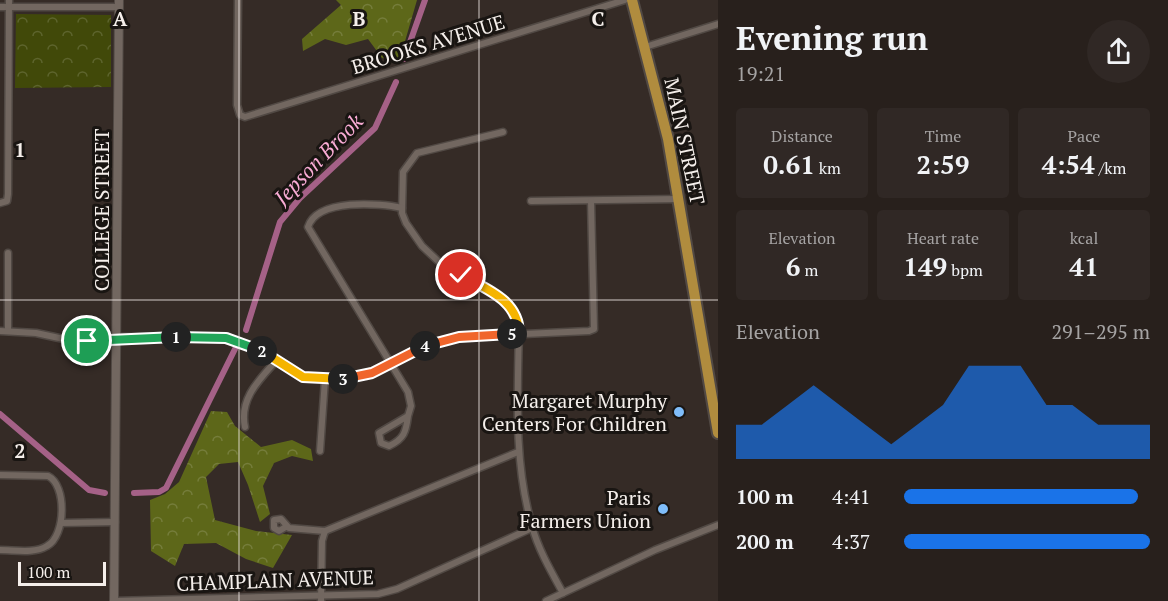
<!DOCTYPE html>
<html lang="en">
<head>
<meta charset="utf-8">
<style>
	:root { --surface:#28201c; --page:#302825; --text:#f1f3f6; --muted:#a5a3a3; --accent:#1a73e8 }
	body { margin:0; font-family:"PT Serif",serif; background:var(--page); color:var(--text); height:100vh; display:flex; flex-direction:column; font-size:22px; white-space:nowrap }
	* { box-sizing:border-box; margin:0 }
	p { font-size:20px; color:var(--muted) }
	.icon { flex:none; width:33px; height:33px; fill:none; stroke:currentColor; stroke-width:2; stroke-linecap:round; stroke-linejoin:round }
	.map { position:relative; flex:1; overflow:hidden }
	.side { display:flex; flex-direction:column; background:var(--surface); width:450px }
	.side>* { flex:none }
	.scale { position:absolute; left:18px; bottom:15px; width:88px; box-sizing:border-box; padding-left:6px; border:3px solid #f5efeb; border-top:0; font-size:16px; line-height:21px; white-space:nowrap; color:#f5efeb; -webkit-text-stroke:4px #191512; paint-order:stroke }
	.pin { position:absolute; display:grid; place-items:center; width:51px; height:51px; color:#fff; margin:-26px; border:3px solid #fff; border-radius:50%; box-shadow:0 2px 6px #0007 }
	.km { position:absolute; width:30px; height:30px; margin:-15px; border-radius:50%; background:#222; color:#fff; font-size:16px; line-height:30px; text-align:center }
	.round { display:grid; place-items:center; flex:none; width:63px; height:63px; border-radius:32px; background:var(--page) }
	.overview { display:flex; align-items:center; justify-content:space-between; height:102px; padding:0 18px }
	h1 { font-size:33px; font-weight:700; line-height:45px }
	.figures { display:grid; grid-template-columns:repeat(3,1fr); gap:9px; height:102px; padding:6px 18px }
	.figures div { display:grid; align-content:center; border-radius:6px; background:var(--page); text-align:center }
	.figures b { font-size:26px; font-weight:700 }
	.figures small { font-size:16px; font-weight:400 }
	.figures p { font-size:16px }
	.chart { height:168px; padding:12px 18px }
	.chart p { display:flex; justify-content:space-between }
	.chart svg { width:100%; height:108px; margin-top:6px; fill:var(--accent); opacity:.7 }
	ul { padding:0 18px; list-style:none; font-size:20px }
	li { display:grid; grid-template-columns:96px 72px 1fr; align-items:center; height:45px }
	li i { height:15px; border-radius:8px; background:var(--accent) }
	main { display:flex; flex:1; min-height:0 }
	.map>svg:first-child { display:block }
	.forest { fill:url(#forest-crowns) }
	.park { fill:url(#park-crowns) }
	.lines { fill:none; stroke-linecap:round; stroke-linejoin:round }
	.canal { stroke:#a56187; stroke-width:6 }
	.minor-casing { stroke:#514944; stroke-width:9 }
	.tertiary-casing { stroke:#514944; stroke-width:10 }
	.trunk-casing { stroke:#514944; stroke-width:14 }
	.minor { stroke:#726760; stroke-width:6 }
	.tertiary { stroke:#726760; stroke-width:8 }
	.trunk { stroke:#b08c3e; stroke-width:10 }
	.split-1-casing { stroke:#fff; stroke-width:12 }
	.split-2-casing { stroke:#fff; stroke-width:12 }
	.split-3-casing { stroke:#fff; stroke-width:12 }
	.split-4-casing { stroke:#fff; stroke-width:12 }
	.split-5-casing { stroke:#fff; stroke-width:12 }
	.split-6-casing { stroke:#fff; stroke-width:12 }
	.split-1 { stroke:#22a559; stroke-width:8 }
	.split-2 { stroke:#22a559; stroke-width:8 }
	.split-3 { stroke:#f5b400; stroke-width:8 }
	.split-4 { stroke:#f0652b; stroke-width:8 }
	.split-5 { stroke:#f0652b; stroke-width:8 }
	.split-6 { stroke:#f5b400; stroke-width:8 }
	.grid { fill:none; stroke:#f5efeb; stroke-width:1.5; stroke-opacity:0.55 }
	.poi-dot { fill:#7fbdfa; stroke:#191512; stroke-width:2 }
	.labels { text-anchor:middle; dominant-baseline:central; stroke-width:6; stroke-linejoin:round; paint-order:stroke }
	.street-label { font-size:20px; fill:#f5efeb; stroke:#191512 }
	.poi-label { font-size:20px; fill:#f5efeb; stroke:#191512; text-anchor:end }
	.water-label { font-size:21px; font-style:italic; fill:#f8abd4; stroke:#191512 }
	.grid-label { font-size:20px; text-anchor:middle; font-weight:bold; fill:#f5efeb; stroke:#191512; stroke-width:6; stroke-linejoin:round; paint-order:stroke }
</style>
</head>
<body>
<main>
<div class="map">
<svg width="718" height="601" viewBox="0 0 718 601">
	<defs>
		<pattern id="forest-crowns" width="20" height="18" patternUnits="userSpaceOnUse" patternTransform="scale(1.5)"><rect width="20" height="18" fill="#5d6719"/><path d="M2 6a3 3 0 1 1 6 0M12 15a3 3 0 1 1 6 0" fill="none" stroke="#757d3b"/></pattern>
		<pattern id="park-crowns" width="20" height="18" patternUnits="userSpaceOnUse" patternTransform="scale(1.5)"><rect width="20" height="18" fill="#414909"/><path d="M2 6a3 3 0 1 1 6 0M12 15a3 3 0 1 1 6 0" fill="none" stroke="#5d642d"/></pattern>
	</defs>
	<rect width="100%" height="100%" fill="#352b26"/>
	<g class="forest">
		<path d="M 336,0 L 417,0 L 399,62 L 382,58 L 368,39 L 346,45 L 325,39 L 303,51 L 302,39 L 341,5 Z"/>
		<path d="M 211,411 L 227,412 L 235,426 L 261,447 L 292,440 L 311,449 L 313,461 L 292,456 L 274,463 L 263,486 L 270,514 L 260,522 L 248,485 L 238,462 L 219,464 L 206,477 L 215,520 L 256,531 L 292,535 L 273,568 L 246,559 L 216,543 L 184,544 L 175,566 L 151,551 L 150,500 L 165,494 L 179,482 Z"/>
	</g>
	<path class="park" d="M 16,14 L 111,15 L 111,87 L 15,88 Z"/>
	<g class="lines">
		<g class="canal">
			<path d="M 404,59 L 425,0"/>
			<path d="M 246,330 L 280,222 L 300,198 L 375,128 L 396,82"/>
			<path d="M 0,414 L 89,490 L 105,493"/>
			<path d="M 134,493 L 159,492 L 166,488 L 235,349"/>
		</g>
		<g class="minor-casing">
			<g id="minor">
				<path d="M 238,0 L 237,105 L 240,115 L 245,117 L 625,0"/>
				<path d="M 0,7 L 119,7"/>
				<path d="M 645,47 L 718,24"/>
				<path d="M 503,132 L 417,153 L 403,172 L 402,213 L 406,223 L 422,246 L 438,261 L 505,301 L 514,310 L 519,325 C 518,392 513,461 532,526 C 538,549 552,573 563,593"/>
				<path d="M 531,201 L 679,199"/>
				<path d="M 0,203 L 7,201 L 8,194 L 9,0"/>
				<path d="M 402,208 C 380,203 317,198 308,227 L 408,392 L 411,406 L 408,416 L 379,433 L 381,443 L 389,446 C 404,439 406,432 408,416"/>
				<path d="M 8,253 L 8,331"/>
				<path d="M 0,331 L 36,333 L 73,341 L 117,337 L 226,337 L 254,347 L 299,376 L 332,380 L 362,376 L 434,342 L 459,337 L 589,331 L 594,329 L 591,201"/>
				<path d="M 245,427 C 239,399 259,380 276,361"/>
				<path d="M 320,451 L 325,379"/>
				<path d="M 0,475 L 48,476 C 67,485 66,536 47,546 C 34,554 15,550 0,550"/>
				<path d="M 61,523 L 115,522"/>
				<path d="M 284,528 L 279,531 L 274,528 L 274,520 L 281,519 L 289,528 L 325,531"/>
				<path d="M 325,531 L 518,452"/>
				<path d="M 114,601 L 378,594 L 397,589 L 532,528"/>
				<path d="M 321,601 L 322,541 L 325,531"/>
				<path d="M 546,601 L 655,550 L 718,525"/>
			</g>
		</g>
		<g class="tertiary-casing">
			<path id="tertiary" d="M 114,601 L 119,0"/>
		</g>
		<g class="trunk-casing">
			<path id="trunk" d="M 632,0 L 668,139 L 718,433"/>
		</g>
		<use href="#minor" class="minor"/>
		<use href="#tertiary" class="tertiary"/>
		<use href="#trunk" class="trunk"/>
	</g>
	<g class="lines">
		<g class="split-1-casing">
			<path id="split-1" d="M 87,341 L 176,337"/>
		</g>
		<g class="split-2-casing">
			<path id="split-2" d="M 176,337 L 226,338 L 262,351"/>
		</g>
		<g class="split-3-casing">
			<path id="split-3" d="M 262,351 L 303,377 L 343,379"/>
		</g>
		<g class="split-4-casing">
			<path id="split-4" d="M 343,379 L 372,373 L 425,346"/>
		</g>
		<g class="split-5-casing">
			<path id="split-5" d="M 425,346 L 459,337 L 512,334"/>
		</g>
		<g class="split-6-casing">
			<path id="split-6" d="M 461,275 C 486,289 519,300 519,334 L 512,334"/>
		</g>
		<use href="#split-1" class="split-1"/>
		<use href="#split-2" class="split-2"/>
		<use href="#split-3" class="split-3"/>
		<use href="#split-4" class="split-4"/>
		<use href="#split-5" class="split-5"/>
		<use href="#split-6" class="split-6"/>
	</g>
	<path class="grid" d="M 239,0 L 239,601M 479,0 L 479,601M 0,300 L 718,300"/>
	<g class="poi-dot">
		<circle cx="679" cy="412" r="6"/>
		<circle cx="663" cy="509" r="6"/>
	</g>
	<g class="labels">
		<g class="street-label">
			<text transform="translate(428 44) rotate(-17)">BROOKS AVENUE</text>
			<text transform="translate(685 141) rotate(78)">MAIN STREET</text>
			<text transform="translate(101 210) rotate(-90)">COLLEGE STREET</text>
			<text transform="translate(275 580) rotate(-2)">CHAMPLAIN AVENUE</text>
		</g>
		<g class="poi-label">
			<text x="667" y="400">Margaret Murphy<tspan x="667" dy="23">Centers For Children</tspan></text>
			<text x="651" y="497">Paris<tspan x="651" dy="23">Farmers Union</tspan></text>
		</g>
		<g class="water-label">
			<text transform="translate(318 159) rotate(-46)">Jepson Brook</text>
		</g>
	</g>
	<g class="grid-label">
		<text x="120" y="26">A</text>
		<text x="359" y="26">B</text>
		<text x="598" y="26">C</text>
		<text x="20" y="157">1</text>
		<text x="20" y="458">2</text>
	</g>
</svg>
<div class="scale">100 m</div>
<div class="pin" style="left:87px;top:341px;background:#1e9e55"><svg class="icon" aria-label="arrive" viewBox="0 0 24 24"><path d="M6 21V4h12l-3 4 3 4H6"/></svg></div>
<div class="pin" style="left:461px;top:275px;background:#d93025"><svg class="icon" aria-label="check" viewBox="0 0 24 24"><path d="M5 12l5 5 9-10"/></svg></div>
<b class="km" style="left:176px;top:337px">1</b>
<b class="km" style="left:262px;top:351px">2</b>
<b class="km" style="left:343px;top:379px">3</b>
<b class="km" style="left:425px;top:346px">4</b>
<b class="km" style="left:512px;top:334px">5</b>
</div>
<section class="side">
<div class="overview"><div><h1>Evening run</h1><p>19:21</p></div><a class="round"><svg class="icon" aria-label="share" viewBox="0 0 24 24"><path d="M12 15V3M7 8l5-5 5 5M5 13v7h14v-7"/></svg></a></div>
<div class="figures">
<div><p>Distance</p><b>0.61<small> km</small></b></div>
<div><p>Time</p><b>2:59</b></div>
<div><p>Pace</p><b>4:54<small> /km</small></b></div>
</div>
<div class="figures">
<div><p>Elevation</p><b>6<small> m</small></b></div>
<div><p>Heart rate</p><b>149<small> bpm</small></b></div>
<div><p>kcal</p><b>41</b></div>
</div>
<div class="chart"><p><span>Elevation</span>291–295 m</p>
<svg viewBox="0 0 160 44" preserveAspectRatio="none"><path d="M0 44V30L10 30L20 22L30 14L40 22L50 30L60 38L70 30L80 22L90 6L100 6L110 6L120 22L130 22L140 30L150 30L160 30V44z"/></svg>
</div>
<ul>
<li><b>100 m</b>4:41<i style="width:95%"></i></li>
<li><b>200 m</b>4:37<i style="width:100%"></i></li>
</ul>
</section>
</main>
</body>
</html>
